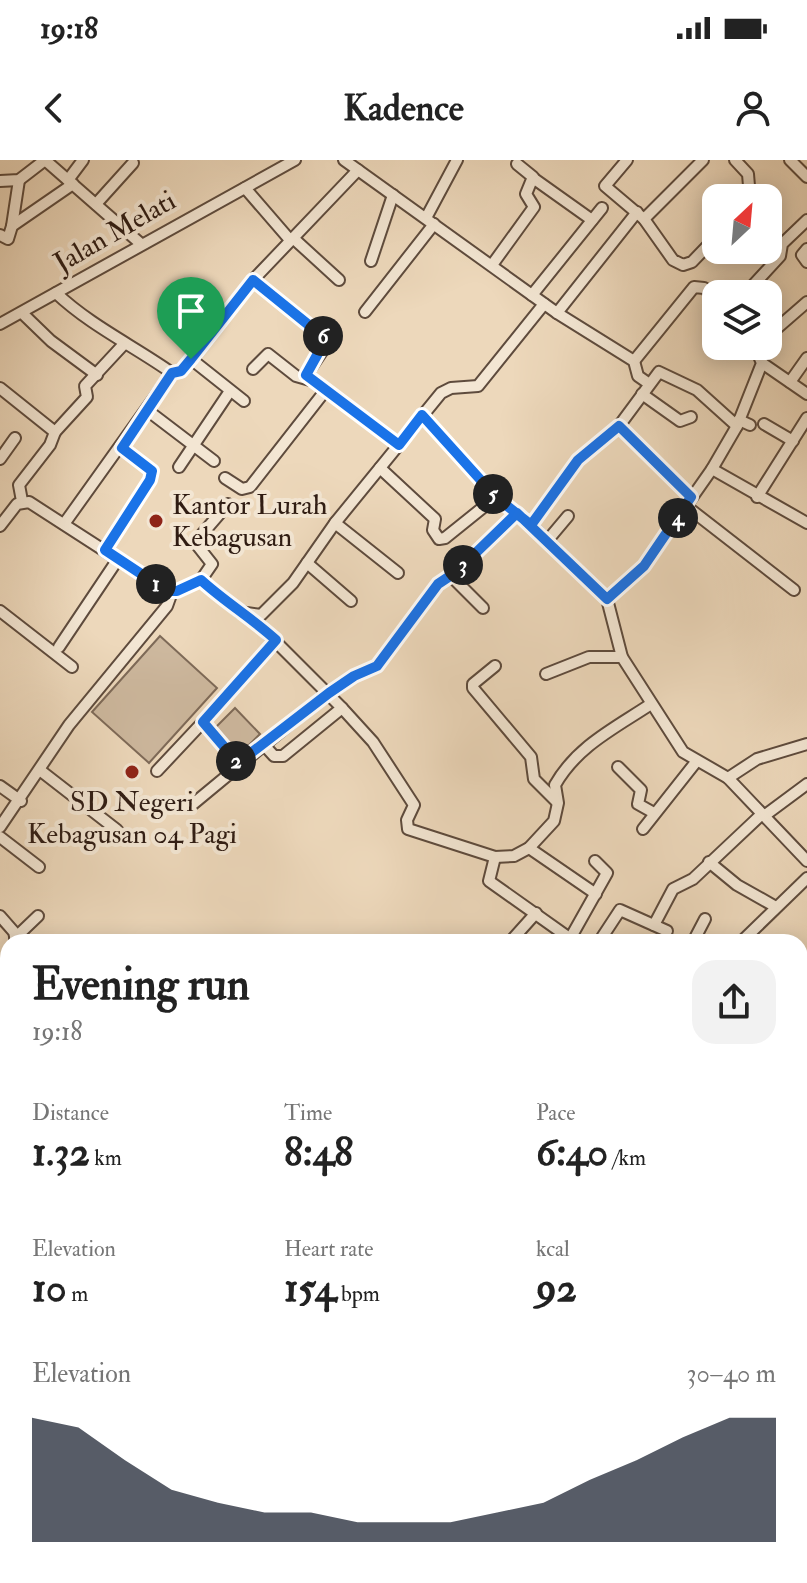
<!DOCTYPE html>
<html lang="en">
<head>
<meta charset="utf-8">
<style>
	:root { --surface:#fff; --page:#f2f2f2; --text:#222; --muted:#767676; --accent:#111827 }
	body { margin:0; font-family:"IM FELL Double Pica",serif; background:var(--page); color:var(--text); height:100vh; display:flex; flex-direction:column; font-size:30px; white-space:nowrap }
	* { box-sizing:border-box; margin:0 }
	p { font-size:26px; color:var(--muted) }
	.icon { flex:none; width:44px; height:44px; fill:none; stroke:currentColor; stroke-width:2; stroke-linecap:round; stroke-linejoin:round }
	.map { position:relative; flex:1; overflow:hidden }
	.drawer { position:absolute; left:0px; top:774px; width:808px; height:650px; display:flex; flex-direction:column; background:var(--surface); border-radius:24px 24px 0 0; box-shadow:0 4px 20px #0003 }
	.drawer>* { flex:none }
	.needle { width:52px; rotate:26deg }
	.fabs { position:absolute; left:702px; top:24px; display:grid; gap:16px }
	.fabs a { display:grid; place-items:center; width:80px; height:80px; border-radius:16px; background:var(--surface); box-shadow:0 4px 20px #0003; font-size:40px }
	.pin { position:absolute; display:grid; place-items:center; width:68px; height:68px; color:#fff; margin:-82px -34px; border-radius:50% 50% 50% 0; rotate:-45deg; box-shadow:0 0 8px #0007 }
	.pin .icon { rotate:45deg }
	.km { position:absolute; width:40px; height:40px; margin:-20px; border-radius:50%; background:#222; color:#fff; font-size:22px; line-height:40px; text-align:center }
	.round { display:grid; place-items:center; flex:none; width:84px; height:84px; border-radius:24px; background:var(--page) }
	.overview { display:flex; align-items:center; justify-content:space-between; height:136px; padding:0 32px }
	h1 { font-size:44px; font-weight:700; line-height:60px }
	.figures { display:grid; grid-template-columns:repeat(3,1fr); gap:12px; height:136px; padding:8px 32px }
	.figures div { display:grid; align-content:center }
	.figures b { font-size:40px; font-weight:700 }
	.figures small { font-size:22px; font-weight:400 }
	.figures p { font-size:22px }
	.chart { height:224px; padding:16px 32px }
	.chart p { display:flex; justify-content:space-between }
	.chart svg { width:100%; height:144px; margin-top:8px; fill:var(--accent); opacity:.7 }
	.status { display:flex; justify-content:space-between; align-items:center; height:56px; padding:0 40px; background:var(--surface); direction:ltr }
	.status svg { height:22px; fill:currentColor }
	header { display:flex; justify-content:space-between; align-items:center; height:104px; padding:0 32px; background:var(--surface); font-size:36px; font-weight:700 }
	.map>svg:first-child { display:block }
	.green { fill:#cdb89e; stroke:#7e6a58; stroke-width:2 }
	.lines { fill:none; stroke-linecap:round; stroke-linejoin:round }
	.street-casing { stroke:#5e4b3d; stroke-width:14 }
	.primary-casing { stroke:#2f1c13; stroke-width:20 }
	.street { stroke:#f3e6d3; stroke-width:10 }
	.primary { stroke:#edd8bb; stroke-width:16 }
	.route-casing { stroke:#fff; stroke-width:16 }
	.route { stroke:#1a73e8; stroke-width:10 }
	.poi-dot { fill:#8f2418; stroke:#f3e6d3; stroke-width:3 }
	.labels { text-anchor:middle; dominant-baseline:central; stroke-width:8; stroke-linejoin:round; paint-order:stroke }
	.street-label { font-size:28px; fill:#2f1c13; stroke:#f3e6d3 }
	.poi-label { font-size:28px; fill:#2f1c13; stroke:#f3e6d3; text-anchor:start }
</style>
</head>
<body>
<div class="status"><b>19:18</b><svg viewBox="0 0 49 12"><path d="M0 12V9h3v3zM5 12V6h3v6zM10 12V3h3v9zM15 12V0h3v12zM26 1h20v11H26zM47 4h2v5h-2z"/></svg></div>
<header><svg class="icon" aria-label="back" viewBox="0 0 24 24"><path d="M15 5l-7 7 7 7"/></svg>Kadence<svg class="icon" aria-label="person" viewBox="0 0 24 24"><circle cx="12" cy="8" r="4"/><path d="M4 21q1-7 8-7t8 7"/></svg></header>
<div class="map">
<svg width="807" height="1423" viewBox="0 0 807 1423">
	<rect width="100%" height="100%" fill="#edd8bb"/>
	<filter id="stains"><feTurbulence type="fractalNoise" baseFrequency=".0025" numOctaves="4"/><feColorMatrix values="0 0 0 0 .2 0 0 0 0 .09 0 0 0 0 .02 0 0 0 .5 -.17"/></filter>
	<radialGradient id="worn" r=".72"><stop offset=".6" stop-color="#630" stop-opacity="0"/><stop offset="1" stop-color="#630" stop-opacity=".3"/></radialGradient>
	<g class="green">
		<path d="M 160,476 L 217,528 L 149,603 L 92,552 Z"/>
		<path d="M 235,548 L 260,574 L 240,594 L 215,568 Z"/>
	</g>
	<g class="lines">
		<g class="street-casing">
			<g id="street">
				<path d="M 45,0 L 141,84"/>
				<path d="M 344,0 L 557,153 L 634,201 L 638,216 L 648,223"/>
				<path d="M 627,0 L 605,26 L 644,59 L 673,100 L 683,105 L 692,102 L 716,77"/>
				<path d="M 735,0 L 748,14 L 750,38"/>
				<path d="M 790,0 L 807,17"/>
				<path d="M 533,18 L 592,60"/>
				<path d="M 68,20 L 83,0"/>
				<path d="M 0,21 L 19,20 L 45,0"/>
				<path d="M 245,28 L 290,80"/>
				<path d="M 96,44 L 133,3"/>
				<path d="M 426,58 L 457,0"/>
				<path d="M 644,59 L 703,0"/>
				<path d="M 12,66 L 19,20"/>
				<path d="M 0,75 L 8,79 L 12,66 L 73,24"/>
				<path d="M 293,78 L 339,120"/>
				<path d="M 807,89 L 802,95 L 807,102"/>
				<path d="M 371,101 L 393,35"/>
				<path d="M 492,105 L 534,47 L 526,34 L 533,17 L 517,4"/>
				<path d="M 253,120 L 358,10"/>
				<path d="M 56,133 C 91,166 134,186 172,213"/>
				<path d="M 745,134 L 780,96 L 782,84 L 807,60"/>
				<path d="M 532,135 L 602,48"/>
				<path d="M 365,152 L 434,64"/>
				<path d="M 22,153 L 51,181 L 97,215"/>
				<path d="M 557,153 L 637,52"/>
				<path d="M 0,164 L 295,0"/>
				<path d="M 768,176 L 807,142"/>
				<path d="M 191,199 L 244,241"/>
				<path d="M 634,201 L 694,127 L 704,128 L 716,138"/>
				<path d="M 762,203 L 807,234"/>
				<path d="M 253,209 L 268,194 L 296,216 L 310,220"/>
				<path d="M 790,222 L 807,198"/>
				<path d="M 0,228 L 55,272 L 50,285 L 19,325 L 22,341"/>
				<path d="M 642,234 L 680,261 L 691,257"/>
				<path d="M 147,250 L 214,301"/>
				<path d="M 422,255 L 496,337 L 531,365 L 607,439 L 622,497 L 683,592 L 728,618 L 807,701"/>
				<path d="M 739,260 L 750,265"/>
				<path d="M 764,264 L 793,281"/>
				<path d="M 619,266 L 691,337"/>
				<path d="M 55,272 L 87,237 L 85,226 L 124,184"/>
				<path d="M 0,299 L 15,278"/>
				<path d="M 179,307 L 230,231"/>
				<path d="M 380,308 L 435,359 L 433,370 L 439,379 L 445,378 L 496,337"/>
				<path d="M 712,309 L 807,363"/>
				<path d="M 225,318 L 242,329 L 250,327 L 325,231"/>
				<path d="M 757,337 L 807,258"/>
				<path d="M 686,346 L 794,430"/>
				<path d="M 335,363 L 398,413"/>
				<path d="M 64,364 L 172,213 L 181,211 L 253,120 L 326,179 L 327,184 L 306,215 L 399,285"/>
				<path d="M 531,365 L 578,300 L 619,266 L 659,212 L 697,230 L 737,266"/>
				<path d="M 0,366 L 17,344 L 29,342 L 167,431 L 177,431 L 201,420 L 240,452 L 261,455 L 293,423 L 335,363 L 441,233 L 451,228 L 478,226 L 544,144"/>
				<path d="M 547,381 L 568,356"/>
				<path d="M 105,390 L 150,320 L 152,311 L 122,288"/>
				<path d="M 307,403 L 351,441"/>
				<path d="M 450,415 L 483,448"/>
				<path d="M 201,420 L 212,404 L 197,385 L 197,380 L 228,344"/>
				<path d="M 607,439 L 644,406 L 712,309 L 737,266 L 762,203 L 758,194 L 760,186"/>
				<path d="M 0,451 L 72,507"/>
				<path d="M 250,456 L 342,548 L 283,596 L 274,596 L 264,585"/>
				<path d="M 59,487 L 118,399"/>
				<path d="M 495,506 L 473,524 L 473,528 L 531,597 L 534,619 L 557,642"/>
				<path d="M 546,514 L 589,497 L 622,497"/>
				<path d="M 342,548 L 373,582 L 414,645 L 407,660 L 408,669 L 495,697 L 514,696 L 529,688 L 554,661 L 558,643 L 555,625 C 577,586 615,568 651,544"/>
				<path d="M 238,603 L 203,562 L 276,480"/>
				<path d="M 618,607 L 641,630 L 638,644 L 654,653"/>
				<path d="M 41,611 L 117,670"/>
				<path d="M 157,611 L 203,562"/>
				<path d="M 728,618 L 757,599 L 807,584"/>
				<path d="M 0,626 L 21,641"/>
				<path d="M 193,644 L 309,548 L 354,516 L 377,506 L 438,424 L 456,412 L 517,353"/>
				<path d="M 764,656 L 807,624"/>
				<path d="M 0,667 L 69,565 L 167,446 L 172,432"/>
				<path d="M 643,669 L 696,602"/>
				<path d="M 0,677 L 39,707"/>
				<path d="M 529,688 L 596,734"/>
				<path d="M 495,697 L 489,721 L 575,782"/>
				<path d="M 709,702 L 737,725 L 776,747"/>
				<path d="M 0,756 L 14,772 L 16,780"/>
				<path d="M 654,765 L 673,729 L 693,719 L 762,654"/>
				<path d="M 571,777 L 607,713 L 595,701"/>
				<path d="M 15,778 L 38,756"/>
				<path d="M 667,780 L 670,782"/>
				<path d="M 510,782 L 536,753"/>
				<path d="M 599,782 L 620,750 L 667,771"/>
				<path d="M 693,782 L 705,759"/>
				<path d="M 741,782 L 807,718"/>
				<path d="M 800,806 L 807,798"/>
				<path d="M 800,902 L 807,895"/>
				<path d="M 800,908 L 807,917"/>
				<path d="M 800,982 L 807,973"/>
				<path d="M 800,1014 L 807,1007"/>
				<path d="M 800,1090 L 807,1097"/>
				<path d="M 803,1167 L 807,1162"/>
				<path d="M 800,1252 L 807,1250"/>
				<path d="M 0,1374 L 8,1379"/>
				<path d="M 47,1416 L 51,1423"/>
				<path d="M 353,1416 L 357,1423"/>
				<path d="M 577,1416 L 577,1423"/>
				<path d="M 448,1423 L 452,1416"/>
			</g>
		</g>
		<g class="primary-casing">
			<path id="primary" d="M 787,1423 L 796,1416"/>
		</g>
		<use href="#street" class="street"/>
		<use href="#primary" class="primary"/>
	</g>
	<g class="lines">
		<g class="route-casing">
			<path id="route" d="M 191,199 L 181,211 L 172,213 L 122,288 L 152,311 L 150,320 L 105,390 L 167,431 L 177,431 L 201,420 C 225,442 252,458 276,480 L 203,562 L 238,603 L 329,533 L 354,516 L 377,506 L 438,424 L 456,412 L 517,353 L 607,439 L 644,406 L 691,337 L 619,266 L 578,300 L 531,365 L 496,337 L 422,255 L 399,285 L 306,215 L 326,179 L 253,120 L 191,199"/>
		</g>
		<use href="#route" class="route"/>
	</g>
	<g class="poi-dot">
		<circle cx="156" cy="361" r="8"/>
		<circle cx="132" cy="612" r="8"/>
	</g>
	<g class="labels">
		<g class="street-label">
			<text transform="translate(115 72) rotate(-30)">Jalan Melati</text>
		</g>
		<g class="poi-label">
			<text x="172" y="345">Kantor Lurah<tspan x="172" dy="32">Kebagusan</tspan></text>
			<text x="132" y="642" text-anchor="middle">SD Negeri<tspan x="132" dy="32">Kebagusan 04 Pagi</tspan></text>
		</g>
	</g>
	<rect width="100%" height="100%" filter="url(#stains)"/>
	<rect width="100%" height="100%" fill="url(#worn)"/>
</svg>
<div class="fabs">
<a><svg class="needle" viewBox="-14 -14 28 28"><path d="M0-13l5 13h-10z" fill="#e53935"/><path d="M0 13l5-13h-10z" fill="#767676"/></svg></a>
<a><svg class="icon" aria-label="layers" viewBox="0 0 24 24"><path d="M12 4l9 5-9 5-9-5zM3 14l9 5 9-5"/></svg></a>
</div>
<div class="pin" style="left:191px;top:199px;background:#1e9e55"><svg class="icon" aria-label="arrive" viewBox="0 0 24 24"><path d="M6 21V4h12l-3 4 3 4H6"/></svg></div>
<b class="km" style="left:156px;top:424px">1</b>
<b class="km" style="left:236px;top:601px">2</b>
<b class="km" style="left:463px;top:405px">3</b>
<b class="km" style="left:678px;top:358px">4</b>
<b class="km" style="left:493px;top:334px">5</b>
<b class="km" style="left:323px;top:176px">6</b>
<section class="drawer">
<div class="overview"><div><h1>Evening run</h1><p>19:18</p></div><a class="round"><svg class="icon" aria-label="share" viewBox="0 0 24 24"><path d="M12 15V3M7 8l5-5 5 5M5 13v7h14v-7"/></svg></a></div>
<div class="figures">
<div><p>Distance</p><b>1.32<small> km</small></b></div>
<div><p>Time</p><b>8:48</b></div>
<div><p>Pace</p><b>6:40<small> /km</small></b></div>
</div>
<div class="figures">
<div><p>Elevation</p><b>10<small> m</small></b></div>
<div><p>Heart rate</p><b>154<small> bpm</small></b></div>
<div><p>kcal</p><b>92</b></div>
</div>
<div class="chart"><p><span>Elevation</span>30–40 m</p>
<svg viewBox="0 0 160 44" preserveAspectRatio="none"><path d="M0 44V6L10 9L20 19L30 28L40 32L50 35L60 35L70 38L80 38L90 38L100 35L110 32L120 25L130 19L140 12L150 6L160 6V44z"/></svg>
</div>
</section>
</div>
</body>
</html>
